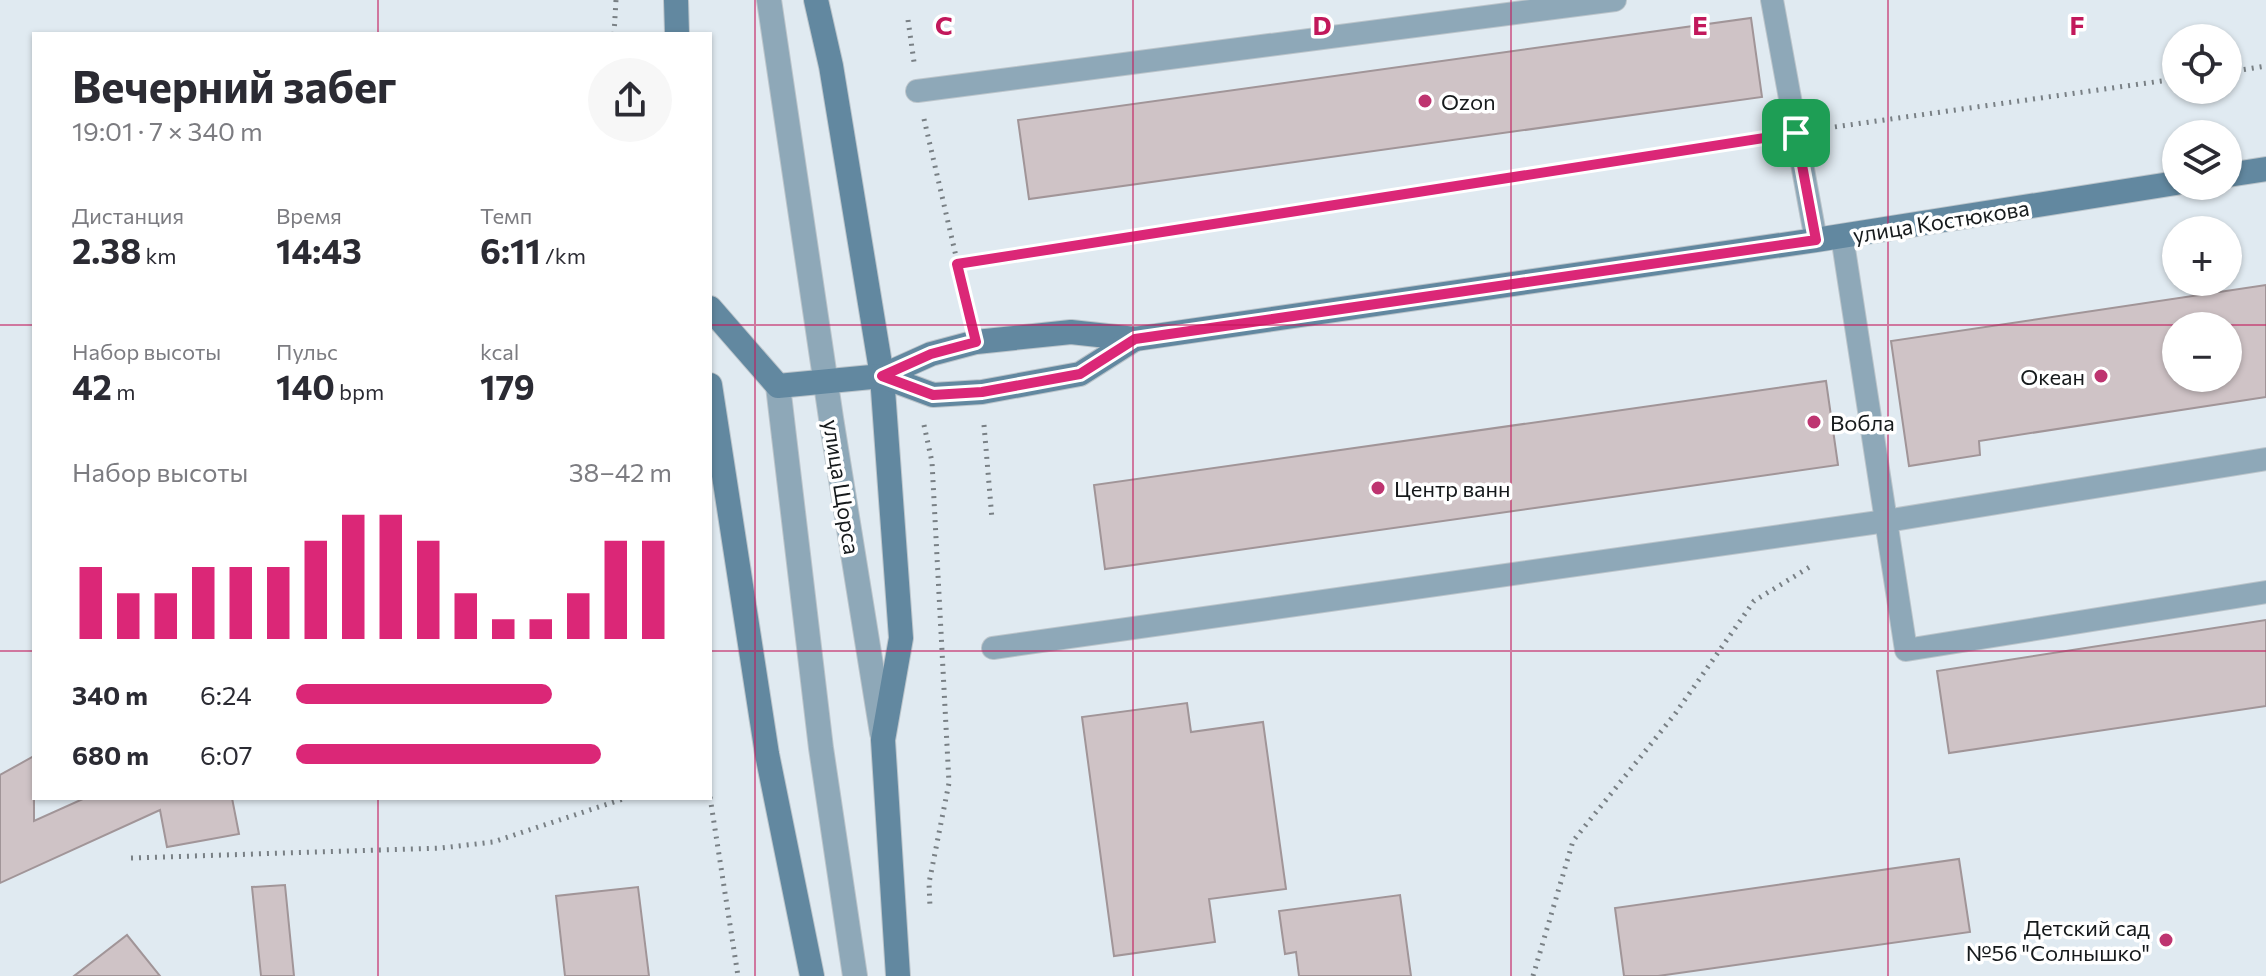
<!DOCTYPE html>
<html lang="ru">
<head>
<meta charset="utf-8">
<style>
	:root { --surface:#fff; --page:#f7f7f7; --text:#2b2b33; --muted:#7c7c81; --accent:#db2777 }
	body { margin:0; font-family:Commissioner,sans-serif; background:var(--page); color:var(--text); height:100vh; display:flex; flex-direction:column; font-size:30px; white-space:nowrap }
	* { box-sizing:border-box; margin:0 }
	p { font-size:26px; color:var(--muted) }
	.icon { flex:none; width:44px; height:44px; fill:none; stroke:currentColor; stroke-width:2; stroke-linecap:round; stroke-linejoin:round }
	.map { position:relative; flex:1; overflow:hidden }
	.sheet { position:absolute; left:32px; top:32px; width:680px; height:768px; display:flex; flex-direction:column; background:var(--surface); border-radius:0px; box-shadow:0 2px 6px #0004 }
	.sheet>* { flex:none }
	.fabs { position:absolute; left:2162px; top:24px; display:grid; gap:16px }
	.fabs a { display:grid; place-items:center; width:80px; height:80px; border-radius:50%; background:var(--surface); box-shadow:0 2px 6px #0004; font-size:40px }
	.pin { position:absolute; display:grid; place-items:center; width:68px; height:68px; color:#fff; margin:-34px; border-radius:16px; box-shadow:0 4px 12px #0006 }
	.round { display:grid; place-items:center; flex:none; width:84px; height:84px; border-radius:42px; background:var(--page) }
	.headline { display:flex; align-items:center; justify-content:space-between; height:136px; padding:0 40px }
	h1 { font-size:44px; font-weight:700; line-height:60px }
	.stats { display:grid; grid-template-columns:repeat(3,1fr); gap:12px; height:136px; padding:8px 40px }
	.stats div { display:grid; align-content:center }
	.stats b { font-size:34px; font-weight:700 }
	.stats small { font-size:22px; font-weight:400 }
	.stats p { font-size:22px }
	.chart { height:224px; padding:16px 40px }
	.chart p { display:flex; justify-content:space-between }
	.chart svg { width:100%; height:144px; margin-top:8px; stroke:var(--accent); stroke-width:6 }
	ul { padding:0 40px; list-style:none; font-size:26px }
	li { display:grid; grid-template-columns:128px 96px 1fr; align-items:center; height:60px }
	li i { height:20px; border-radius:10px; background:var(--accent) }
	.map>svg:first-child { display:block }
	.building { fill:#cfc3c6; stroke:#a19598; stroke-width:2; fill-rule:evenodd }
	.lines { fill:none; stroke-linecap:round; stroke-linejoin:round }
	.service-casing { stroke:#bcc5cb; stroke-width:24 }
	.minor-casing { stroke:#bcc5cb; stroke-width:26 }
	.secondary-casing { stroke:#bcc5cb; stroke-width:26 }
	.path { stroke:#798085; stroke-width:5; stroke-dasharray:2 6; stroke-linecap:butt }
	.service { stroke:#8ea8b8; stroke-width:22 }
	.minor { stroke:#8ea8b8; stroke-width:24 }
	.secondary { stroke:#6288a0; stroke-width:24 }
	.route-casing { stroke:#fff; stroke-width:16 }
	.route { stroke:#db2777; stroke-width:10 }
	.grid { fill:none; stroke:#c2185b; stroke-width:2; stroke-opacity:0.55 }
	.poi-dot { fill:#be3470; stroke:#fff; stroke-width:3 }
	.labels { text-anchor:middle; dominant-baseline:central; stroke-width:7; stroke-linejoin:round; paint-order:stroke }
	.poi-label { font-size:22px; fill:#161a1c; stroke:#fff; text-anchor:start }
	.street-label { font-size:22px; fill:#161a1c; stroke:#fff }
	.grid-label { font-size:26px; text-anchor:middle; font-weight:bold; fill:#c2185b; stroke:#fff; stroke-width:7; stroke-linejoin:round; paint-order:stroke }
</style>
</head>
<body>
<div class="map">
<svg width="2266" height="976" viewBox="0 0 2266 976">
	<rect width="100%" height="100%" fill="#e0eaf1"/>
	<g class="building">
		<path d="M 1751,18 L 1762,97 L 1029,199 L 1018,120 Z"/>
		<path d="M 2266,285 L 2266,397 L 1979,441 L 1980,455 L 1909,466 L 1891,341 ZM 2176,326 L 2228,326 L 2228,378 L 2176,378 Z"/>
		<path d="M 1826,381 L 1838,465 L 1105,569 L 1094,485 Z"/>
		<path d="M 2266,620 L 2266,706 L 1949,753 L 1937,671 Z"/>
		<path d="M 1187,703 L 1191,732 L 1263,722 L 1286,889 L 1209,899 L 1215,942 L 1114,956 L 1082,717 Z"/>
		<path d="M 34,756 L 34,821 L 85,798 L 232,798 L 239,834 L 167,847 L 160,810 L 0,883 L 0,775 Z"/>
		<path d="M 1959,859 L 1970,932 L 1658,976 L 1624,976 L 1615,908 Z"/>
		<path d="M 285,885 L 294,976 L 261,976 L 252,887 Z"/>
		<path d="M 638,887 L 649,976 L 565,976 L 556,896 Z"/>
		<path d="M 1400,895 L 1411,976 L 1299,976 L 1296,952 L 1285,954 L 1279,911 Z"/>
		<path d="M 127,935 L 160,976 L 74,976 Z"/>
	</g>
	<g class="lines">
		<g class="service-casing">
			<g id="service">
				<path d="M 1772,0 L 1816,240"/>
				<path d="M 917,91 L 1615,0"/>
				<path d="M 1842,236 L 1906,650 L 2266,592"/>
				<path d="M 993,648 L 1886,521 L 2266,459"/>
			</g>
		</g>
		<g class="minor-casing">
			<g id="minor">
				<path d="M 769,0 L 831,418 L 882,733"/>
				<path d="M 778,386 L 821,748 L 855,976"/>
			</g>
		</g>
		<g class="secondary-casing">
			<g id="secondary">
				<path d="M 676,0 L 677,34"/>
				<path d="M 816,0 L 831,66 L 882,376 L 901,638 L 883,740 L 898,976"/>
				<path d="M 2228,175 L 2266,169"/>
				<path d="M 710,308 L 778,386 L 882,376 L 931,354 L 976,342 L 1071,332 L 1135,339 L 1816,240 L 2176,183"/>
				<path d="M 882,376 L 933,395 L 982,392 L 1080,374 L 1135,339"/>
				<path d="M 710,385 L 767,754 L 812,976"/>
			</g>
		</g>
		<g class="path">
			<path d="M 908,20 L 914,62"/>
			<path d="M 614,34 L 616,0"/>
			<path d="M 2228,72 L 2266,66"/>
			<path d="M 924,119 L 969,312"/>
			<path d="M 1827,128 L 2176,79"/>
			<path d="M 957,264 L 1766,137"/>
			<path d="M 924,425 L 932,462 L 949,783 L 929,883 L 930,907"/>
			<path d="M 984,425 L 992,519"/>
			<path d="M 710,797 L 738,976"/>
			<path d="M 131,858 L 441,848 L 493,842 L 626,798"/>
			<path d="M 1533,976 L 1573,841 L 1675,714 L 1754,601 L 1813,565"/>
		</g>
		<use href="#service" class="service"/>
		<use href="#minor" class="minor"/>
		<use href="#secondary" class="secondary"/>
	</g>
	<g class="lines">
		<g class="route-casing">
			<path id="route" d="M 1796,133 L 1816,240 L 1135,339 L 1080,374 L 982,392 L 933,395 L 882,376 L 931,354 L 976,342 L 957,264 Z"/>
		</g>
		<use href="#route" class="route"/>
	</g>
	<path class="grid" d="M 378,0 L 378,34M 755,0 L 755,976M 1133,0 L 1133,976M 1511,0 L 1511,976M 1888,0 L 1888,976M 0,325 L 34,325M 710,325 L 2266,325M 0,651 L 34,651M 710,651 L 2266,651M 378,798 L 378,976"/>
	<g class="poi-dot">
		<circle cx="1425" cy="101" r="8"/>
		<circle cx="2101" cy="376" r="8"/>
		<circle cx="1814" cy="422" r="8"/>
		<circle cx="1378" cy="488" r="8"/>
		<circle cx="2166" cy="940" r="8"/>
	</g>
	<g class="labels">
		<g class="poi-label">
			<text x="1441" y="101">Ozon</text>
			<text x="2085" y="376" text-anchor="end">Океан</text>
			<text x="1830" y="422">Вобла</text>
			<text x="1394" y="488">Центр ванн</text>
			<text x="2150" y="927" text-anchor="end">Детский сад<tspan x="2150" dy="25">№56 "Солнышко"</tspan></text>
		</g>
		<g class="street-label">
			<text transform="translate(1941 221) rotate(-9)">улица Костюкова</text>
			<text transform="translate(842 487) rotate(81)">улица Щорса</text>
		</g>
	</g>
	<g class="grid-label">
		<text x="944" y="35">C</text>
		<text x="1322" y="35">D</text>
		<text x="1700" y="35">E</text>
		<text x="2077" y="35">F</text>
	</g>
</svg>
<div class="fabs">
<a><svg class="icon" aria-label="locate" viewBox="0 0 24 24"><circle cx="12" cy="12" r="6"/><path d="M12 2v4M12 18v4M2 12h4M18 12h4"/></svg></a>
<a><svg class="icon" aria-label="layers" viewBox="0 0 24 24"><path d="M12 4l9 5-9 5-9-5zM3 14l9 5 9-5"/></svg></a>
<a>+</a>
<a>−</a>
</div>
<div class="pin" style="left:1796px;top:133px;background:#1e9e55"><svg class="icon" aria-label="arrive" viewBox="0 0 24 24"><path d="M6 21V4h12l-3 4 3 4H6"/></svg></div>
<section class="sheet">
<div class="headline"><div><h1>Вечерний забег</h1><p>19:01 · 7 × 340 m</p></div><a class="round"><svg class="icon" aria-label="share" viewBox="0 0 24 24"><path d="M12 15V3M7 8l5-5 5 5M5 13v7h14v-7"/></svg></a></div>
<div class="stats">
<div><p>Дистанция</p><b>2.38<small> km</small></b></div>
<div><p>Время</p><b>14:43</b></div>
<div><p>Темп</p><b>6:11<small> /km</small></b></div>
</div>
<div class="stats">
<div><p>Набор высоты</p><b>42<small> m</small></b></div>
<div><p>Пульс</p><b>140<small> bpm</small></b></div>
<div><p>kcal</p><b>179</b></div>
</div>
<div class="chart"><p><span>Набор высоты</span>38–42 m</p>
<svg viewBox="0 0 160 44" preserveAspectRatio="none"><path d="M5 44V22M15 44V30M25 44V30M35 44V22M45 44V22M55 44V22M65 44V14M75 44V6M85 44V6M95 44V14M105 44V30M115 44V38M125 44V38M135 44V30M145 44V14M155 44V14"/></svg>
</div>
<ul>
<li><b>340 m</b>6:24<i style="width:68%"></i></li>
<li><b>680 m</b>6:07<i style="width:81%"></i></li>
</ul>
</section>
</div>
</body>
</html>
